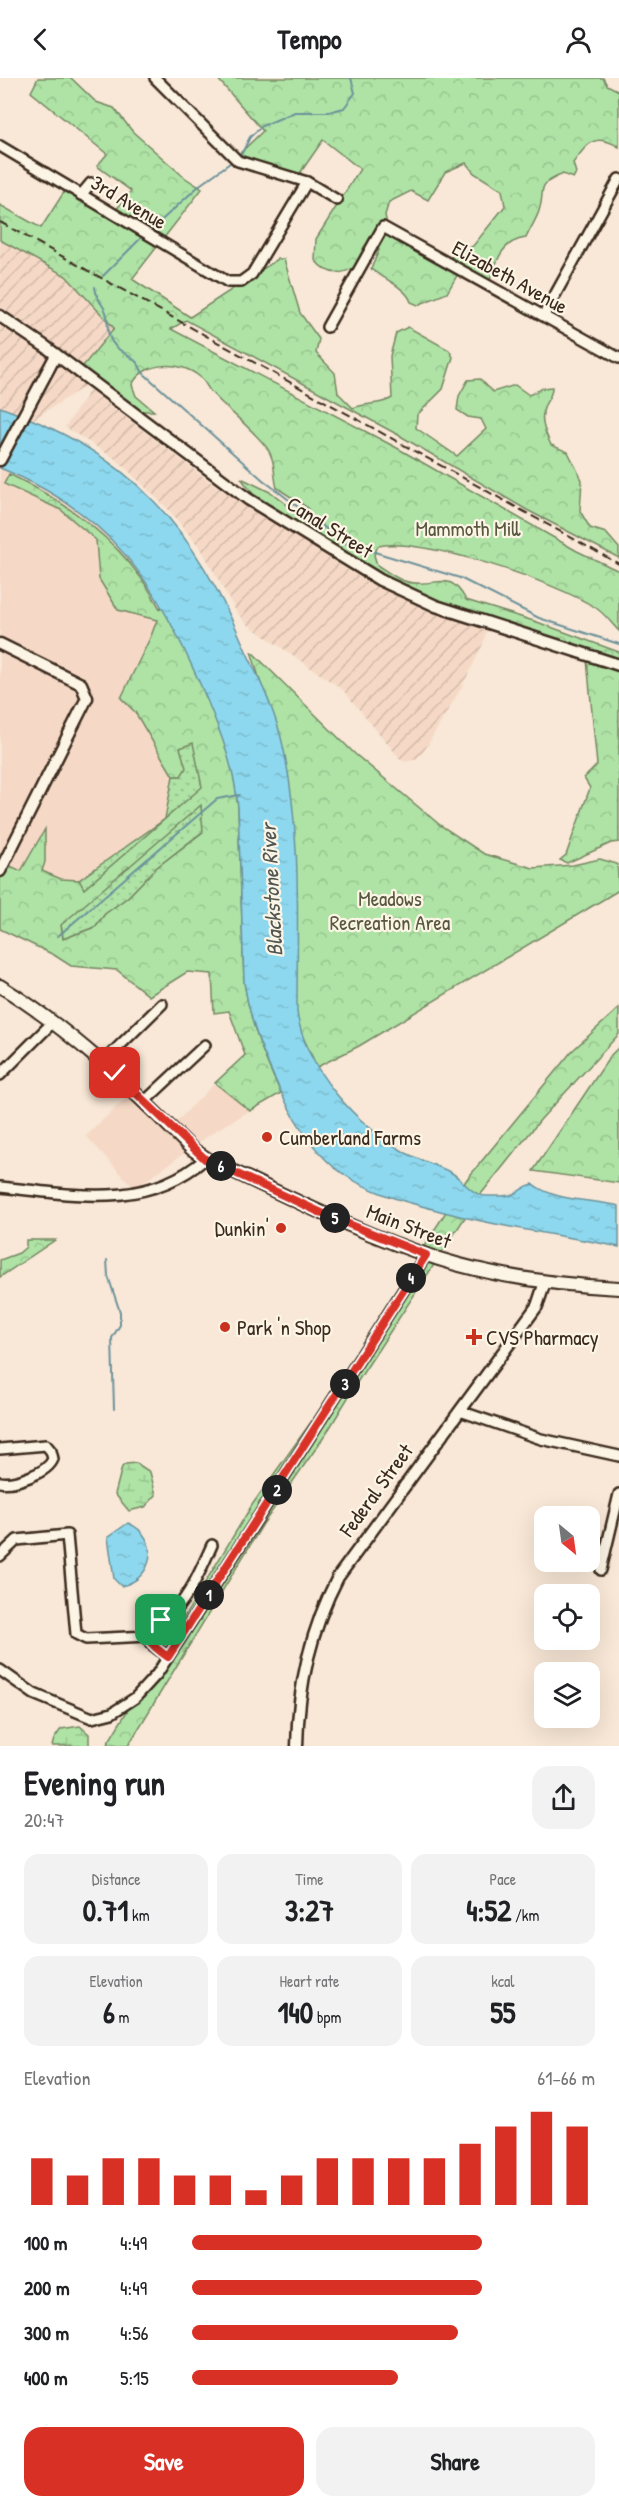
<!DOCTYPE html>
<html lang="en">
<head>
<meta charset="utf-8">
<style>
	:root { --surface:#fff; --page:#f2f2f2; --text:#202124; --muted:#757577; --accent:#d93025 }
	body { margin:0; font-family:"Patrick Hand",sans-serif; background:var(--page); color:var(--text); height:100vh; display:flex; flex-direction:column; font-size:22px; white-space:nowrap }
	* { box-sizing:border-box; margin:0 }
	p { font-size:20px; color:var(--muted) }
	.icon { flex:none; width:33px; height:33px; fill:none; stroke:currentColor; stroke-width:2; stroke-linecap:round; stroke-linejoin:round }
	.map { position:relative; height:1668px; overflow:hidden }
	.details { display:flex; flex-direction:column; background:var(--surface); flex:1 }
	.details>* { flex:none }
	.needle { width:39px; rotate:151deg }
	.tools { position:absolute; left:534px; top:1428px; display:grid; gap:12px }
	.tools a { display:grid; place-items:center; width:66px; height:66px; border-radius:12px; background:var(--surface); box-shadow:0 6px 24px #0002; font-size:30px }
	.pin { position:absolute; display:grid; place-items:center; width:51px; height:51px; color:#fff; margin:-26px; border-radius:12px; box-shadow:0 3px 9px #0006 }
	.km { position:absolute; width:30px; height:30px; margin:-15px; border-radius:50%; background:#222; color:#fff; font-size:16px; line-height:30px; text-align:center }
	.round { display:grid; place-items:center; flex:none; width:63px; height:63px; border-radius:18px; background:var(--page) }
	.summary { display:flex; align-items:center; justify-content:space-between; height:102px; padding:0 24px }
	h1 { font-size:33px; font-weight:800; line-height:45px }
	.stats { display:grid; grid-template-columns:repeat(3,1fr); gap:9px; height:102px; padding:6px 24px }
	.stats div { display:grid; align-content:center; border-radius:15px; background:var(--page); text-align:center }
	.stats b { font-size:30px; font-weight:800 }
	.stats small { font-size:16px; font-weight:400 }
	.stats p { font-size:16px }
	.chart { height:168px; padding:12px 24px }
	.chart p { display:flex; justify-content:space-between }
	.chart svg { width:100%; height:108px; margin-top:6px; stroke:var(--accent); stroke-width:6 }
	.action { display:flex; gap:12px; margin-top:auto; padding:12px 24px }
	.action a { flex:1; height:69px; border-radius:18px; background:var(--accent); color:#fff; font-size:24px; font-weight:800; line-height:69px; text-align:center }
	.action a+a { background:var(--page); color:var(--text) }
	ul { padding:0 24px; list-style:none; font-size:20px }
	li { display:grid; grid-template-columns:96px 72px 1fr; align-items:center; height:45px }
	li i { height:15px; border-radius:8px; background:var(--accent) }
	header { display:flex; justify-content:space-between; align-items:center; height:78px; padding:0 24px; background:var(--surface); font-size:27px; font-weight:800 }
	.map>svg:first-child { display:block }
	.built { fill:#f5d9c6 }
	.industrial { fill:url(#industrial-furrows) }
	.grass { fill:url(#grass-dots); stroke:#748662; stroke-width:1.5 }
	.forest { fill:url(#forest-crowns); stroke:#748662; stroke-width:1.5; fill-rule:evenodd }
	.wetland { fill:url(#wetland-marsh); stroke:#748662; stroke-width:1.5 }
	.water { fill:url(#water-ripples); stroke:#6c929b; stroke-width:1.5 }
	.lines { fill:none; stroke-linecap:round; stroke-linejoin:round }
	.stream { stroke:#6c929b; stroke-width:2 }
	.minor-casing { stroke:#3b2a1e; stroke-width:14 }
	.tertiary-casing { stroke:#3b2a1e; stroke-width:15 }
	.secondary-casing { stroke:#3b2a1e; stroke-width:16 }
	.minor { stroke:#fcf5e5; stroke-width:9 }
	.tertiary { stroke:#fcf5e5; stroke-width:10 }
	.secondary { stroke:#fcf5e5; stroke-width:12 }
	.rail { stroke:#3b2a1e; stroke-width:2; stroke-dasharray:9 4.5; stroke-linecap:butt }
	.route-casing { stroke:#fff; stroke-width:12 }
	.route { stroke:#d93025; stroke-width:8 }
	.poi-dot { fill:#c8321e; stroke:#fcf5e5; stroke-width:2 }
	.labels { text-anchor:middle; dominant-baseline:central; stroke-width:4.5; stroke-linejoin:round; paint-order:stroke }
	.street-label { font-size:21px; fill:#3b2a1e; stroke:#fcf5e5 }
	.park-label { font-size:21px; fill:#585840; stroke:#fcf5e5 }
	.poi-label { font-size:21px; fill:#3b2a1e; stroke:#fcf5e5; text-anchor:start }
	.water-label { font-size:22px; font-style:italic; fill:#505652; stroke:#fcf5e5 }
</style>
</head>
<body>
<header><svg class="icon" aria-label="back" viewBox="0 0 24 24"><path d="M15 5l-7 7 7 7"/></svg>Tempo<svg class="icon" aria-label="person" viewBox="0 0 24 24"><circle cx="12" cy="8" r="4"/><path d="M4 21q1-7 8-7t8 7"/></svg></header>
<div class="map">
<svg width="619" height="1668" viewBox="0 0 619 1668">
	<defs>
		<pattern id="industrial-furrows" width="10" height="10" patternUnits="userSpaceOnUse" patternTransform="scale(1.5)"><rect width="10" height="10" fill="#f5d9c6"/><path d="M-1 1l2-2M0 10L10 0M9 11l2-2" fill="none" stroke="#d3baaa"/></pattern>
		<pattern id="grass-dots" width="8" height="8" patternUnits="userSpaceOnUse" patternTransform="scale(1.5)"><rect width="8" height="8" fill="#aee3a5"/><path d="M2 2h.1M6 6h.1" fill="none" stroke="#97c38e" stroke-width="1.8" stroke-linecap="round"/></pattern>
		<pattern id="forest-crowns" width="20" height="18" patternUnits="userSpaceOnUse" patternTransform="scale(1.5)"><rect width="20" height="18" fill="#aee3a5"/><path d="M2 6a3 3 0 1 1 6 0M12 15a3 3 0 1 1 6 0" fill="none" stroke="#97c38e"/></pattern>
		<pattern id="wetland-marsh" width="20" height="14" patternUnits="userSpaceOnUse" patternTransform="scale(1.5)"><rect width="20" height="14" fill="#aee3a5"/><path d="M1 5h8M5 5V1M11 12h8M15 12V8" fill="none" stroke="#97c38e"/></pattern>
		<pattern id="water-ripples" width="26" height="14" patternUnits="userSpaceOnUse" patternTransform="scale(1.5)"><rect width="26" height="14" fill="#8dd8ee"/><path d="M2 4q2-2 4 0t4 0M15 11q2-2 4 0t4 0" fill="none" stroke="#7bbacc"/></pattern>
	</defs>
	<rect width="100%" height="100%" fill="#f9e8d7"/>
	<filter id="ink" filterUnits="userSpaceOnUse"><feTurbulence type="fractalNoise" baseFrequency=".0167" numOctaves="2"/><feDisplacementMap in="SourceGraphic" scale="12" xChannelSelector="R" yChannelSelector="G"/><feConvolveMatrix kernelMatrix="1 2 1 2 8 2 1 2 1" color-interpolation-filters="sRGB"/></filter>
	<g filter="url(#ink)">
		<g class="built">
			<path d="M 0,390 L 54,416 L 95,446 L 138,490 L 162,526 L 151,558 L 121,620 L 135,634 L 173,698 L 165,741 L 79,802 L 61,801 L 42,793 L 44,753 L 21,793 L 0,783 Z"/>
			<path d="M 215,1005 L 250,1033 L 215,1053 L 140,1107 L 133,1109 L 86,1058 L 134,1012 L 171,1049 Z"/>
		</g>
		<g class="industrial">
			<path d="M 0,162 L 66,198 L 115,250 L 90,278 L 93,303 L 34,341 L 0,329 Z"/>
			<path d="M 90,312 L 209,403 L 354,496 L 426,532 L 487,551 L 483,566 L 463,607 L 424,673 L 416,681 L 406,684 L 401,682 L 343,612 L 247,546 L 237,535 L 201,471 L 167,430 L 117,382 L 65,349 Z"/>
		</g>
		<path class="grass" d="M 191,664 L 210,672 L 216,680 L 222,747 L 216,752 L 201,755 L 156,790 L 128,819 L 105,836 L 95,849 L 63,861 L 61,846 L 86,816 L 79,802 L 165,741 L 173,698 L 181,698 L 180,670 Z"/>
		<g class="forest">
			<path d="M 38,0 L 71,0 L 96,24 L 114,30 L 133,54 L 184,99 L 202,111 L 132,201 L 190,239 L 278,181 L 284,181 L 300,235 L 319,261 L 316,275 L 335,295 L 338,315 L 353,330 C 368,324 379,328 392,320 L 390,278 L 396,255 L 408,249 L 449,272 L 453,279 L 443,311 L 417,337 L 416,350 L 457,378 L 486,351 L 481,341 L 468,339 L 457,332 L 459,318 L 468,302 L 480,301 L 493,314 L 515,307 L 529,317 L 543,310 L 552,309 C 552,318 549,319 545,327 C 539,342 545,354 551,367 L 568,374 L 582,402 L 580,433 L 590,450 L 606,455 L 619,470 L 619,480 L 527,432 L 402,359 L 186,242 L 171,251 L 397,370 L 577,473 L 619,493 L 619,553 C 612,546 605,536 596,530 C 556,504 424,459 378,468 L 374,477 L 377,487 C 388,494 401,505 415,505 C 441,507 450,493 466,522 L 537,544 L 619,574 L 619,764 L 611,765 L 567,785 L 560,782 L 566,777 L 590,710 L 584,700 L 597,687 L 587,582 L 426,524 L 258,423 L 241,400 L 272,415 L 296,434 L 308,430 L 277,410 C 273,396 276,383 267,370 C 251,349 229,334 211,314 C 207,310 205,303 200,299 C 181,282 143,283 132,307 L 136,318 L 154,333 L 139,333 L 79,293 L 114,250 L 66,198 L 0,162 L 0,127 L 41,150 L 66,111 L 112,137 L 131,113 L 97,88 L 107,76 L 31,14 Z"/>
			<path d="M 217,0 L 603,0 L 607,7 L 619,13 L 619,69 C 594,54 587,66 573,85 L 576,95 L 573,100 L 563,96 C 533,109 547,109 539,133 C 536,142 530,151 526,160 C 500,163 496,186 488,207 L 459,194 L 447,215 L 418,227 L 411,224 C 407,210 382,200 371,191 L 379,172 L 375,172 C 358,189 335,208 315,182 L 316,161 L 360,91 L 323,62 L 298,98 L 236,79 L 263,53 ZM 466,85 L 474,95 L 502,112 L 505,128 L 473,168 L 443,183 L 388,152 L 385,137 L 389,124 L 411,113 L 428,122 L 445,94 Z"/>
			<path d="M 9,396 C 71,426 128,468 160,531 L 162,526 C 194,589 232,658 238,729 L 244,904 C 250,944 263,978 281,1015 L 250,1033 L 215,1005 L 245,977 L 229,933 L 214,935 L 212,896 L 187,894 L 149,918 L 117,892 L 71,888 L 54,877 L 0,851 L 0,787 L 2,784 L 21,793 L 45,751 L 45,784 L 42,793 L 61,801 L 79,802 L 84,811 L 202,709 L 193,665 L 180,670 L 186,690 L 181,698 L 173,698 L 135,634 L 121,620 L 151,558 L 157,542 L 118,532 L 99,501 L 96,462 L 61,432 L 4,406 ZM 201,727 L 203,754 L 156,790 L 128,819 L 105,836 L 95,849 L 63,861 L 61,847 Z"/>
			<path d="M 251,573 L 355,676 L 440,747 L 484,776 L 533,790 L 573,787 L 600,781 L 617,786 L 619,812 L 359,968 L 317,989 L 302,957 L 295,932 L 263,613 Z"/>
			<path d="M 619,930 L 619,956 L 541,1041 L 477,1121 L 361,1298 L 326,1356 L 263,1446 L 128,1668 L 106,1668 L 252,1427 L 316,1337 L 467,1101 L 572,973 Z"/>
			<path d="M 619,969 L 619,1105 L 533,1093 L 611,977 Z"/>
			<path d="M 26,1162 L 55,1162 L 0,1199 L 0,1182 L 19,1175 L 26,1169 Z"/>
		</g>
		<g class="wetland">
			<path d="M 136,1385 L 150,1394 L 156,1417 L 145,1429 L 129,1433 L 115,1416 L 122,1389 L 126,1386 Z"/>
			<path d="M 80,1648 L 89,1656 L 89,1668 L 52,1668 L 54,1661 L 61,1651 Z"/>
		</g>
		<g class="water">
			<path d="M 0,329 C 132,375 193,449 247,575 C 261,605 276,635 283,668 C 302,754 297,846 297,934 C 305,992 357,1047 406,1075 C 421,1083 437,1087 452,1095 C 463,1102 472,1117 486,1118 C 493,1118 507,1119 513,1116 C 522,1113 523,1108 533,1106 C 556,1124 592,1121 619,1128 L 619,1169 C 561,1157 502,1150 444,1134 C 406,1124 367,1115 335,1090 C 308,1068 288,1031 274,999 C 260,968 249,939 244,904 L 238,729 C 234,686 218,647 201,608 C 154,502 111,435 0,390 Z"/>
			<path d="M 128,1445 C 161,1459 155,1501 121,1508 L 114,1501 L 108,1459 Z"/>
		</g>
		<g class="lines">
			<g class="stream">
				<path d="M 241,77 L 250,59 L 262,48 L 295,34 L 329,34 L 344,30 L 355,15 L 351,0"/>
				<path d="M 152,151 L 201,106 L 230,85"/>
				<path d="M 103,198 L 141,160"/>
				<path d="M 95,209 C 97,224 102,224 106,234 C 110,248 104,256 116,269 C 126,278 138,280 142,294 L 263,402 L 345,465 L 460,500 L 539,540 L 619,566"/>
				<path d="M 58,858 L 217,721 L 240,717"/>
				<path d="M 107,1182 L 108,1198 L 120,1234 L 120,1247 L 112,1260 L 114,1331"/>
			</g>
			<g class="minor-casing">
				<g id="minor">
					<path d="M 155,0 L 238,83 L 307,104 L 337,122"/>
					<path d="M 0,68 L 228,204 L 241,204 L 252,196 L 307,104"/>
					<path d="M 81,117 L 91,105"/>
					<path d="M 544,237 L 619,101"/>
					<path d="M 327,249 L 383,149 L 619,280"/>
					<path d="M 103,984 L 162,926"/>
					<path d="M 0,997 L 53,944"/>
					<path d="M 144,1024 L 205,967"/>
					<path d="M 0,1109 C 72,1116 145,1133 205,1081"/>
					<path d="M 460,1333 L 541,1361 L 619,1378"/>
					<path d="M 0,1371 L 46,1367 L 51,1373 L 53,1381 C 48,1395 13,1407 0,1404"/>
					<path d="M 0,1478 L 17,1462 L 67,1457 L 76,1556 L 86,1561 L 148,1558 C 149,1544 164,1541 174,1533 C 191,1516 202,1489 212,1467"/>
					<path d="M 601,1492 L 619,1416"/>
					<path d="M 148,1558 L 151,1566 L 168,1579"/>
					<path d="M 0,1592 L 34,1616 L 92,1640 L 112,1635 L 135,1620 L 157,1596 L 200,1530 L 426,1177"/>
				</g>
			</g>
			<g class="tertiary-casing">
				<g id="tertiary">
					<path d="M 0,238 L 46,269 L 248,421 L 380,502 L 436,528 L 619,587"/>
					<path d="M 0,382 L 56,277"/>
					<path d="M 0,566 L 81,606 L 87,620 L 0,793"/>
					<path d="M 297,1668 C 298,1608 310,1553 338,1499 L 537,1228 L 545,1204"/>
				</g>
			</g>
			<g class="secondary-casing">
				<path id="secondary" d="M 0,908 C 73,953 132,1011 192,1071 L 209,1082 C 284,1117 360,1156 439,1181 C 496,1199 559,1207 619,1210"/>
			</g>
			<use href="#minor" class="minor"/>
			<use href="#tertiary" class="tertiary"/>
			<use href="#secondary" class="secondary"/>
			<path class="rail" d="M 0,144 L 619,486"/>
		</g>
	</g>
	<g class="lines" filter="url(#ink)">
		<g class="route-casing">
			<path id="route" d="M 115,995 L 205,1081 L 326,1137 L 426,1177 L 168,1579 C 152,1568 136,1556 161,1542"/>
		</g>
		<use href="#route" class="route"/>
	</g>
	<g class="poi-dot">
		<circle cx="267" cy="1059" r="6"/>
		<circle cx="281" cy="1150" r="6"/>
		<circle cx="225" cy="1249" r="6"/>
		<path d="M471 1250h6v6h6v6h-6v6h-6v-6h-6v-6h6z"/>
	</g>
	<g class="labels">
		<g class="street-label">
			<text transform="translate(129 124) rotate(31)">3rd Avenue</text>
			<text transform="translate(510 199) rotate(29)">Elizabeth Avenue</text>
			<text transform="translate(330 449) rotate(32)">Canal Street</text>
			<text transform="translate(409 1148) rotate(21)">Main Street</text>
			<text transform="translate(376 1412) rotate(-54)">Federal Street</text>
		</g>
		<g class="park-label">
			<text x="468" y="450">Mammoth Mill</text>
			<text x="390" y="820">Meadows<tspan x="390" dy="24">Recreation Area</tspan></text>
		</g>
		<g class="poi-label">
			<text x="279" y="1059">Cumberland Farms</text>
			<text x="269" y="1150" text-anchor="end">Dunkin'</text>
			<text x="237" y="1249">Park 'n Shop</text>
			<text x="486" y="1259">CVS Pharmacy</text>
		</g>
		<g class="water-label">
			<text transform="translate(271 812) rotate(-93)">Blackstone River</text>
		</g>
	</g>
</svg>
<div class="tools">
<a><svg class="needle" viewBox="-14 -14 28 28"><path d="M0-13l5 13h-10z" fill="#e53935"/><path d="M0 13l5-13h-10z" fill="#757577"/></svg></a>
<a><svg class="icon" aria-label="locate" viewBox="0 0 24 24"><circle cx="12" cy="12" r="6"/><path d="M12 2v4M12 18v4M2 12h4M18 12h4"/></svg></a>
<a><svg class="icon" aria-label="layers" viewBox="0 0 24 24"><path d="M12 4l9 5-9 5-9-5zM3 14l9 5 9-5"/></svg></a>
</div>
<div class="pin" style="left:161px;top:1542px;background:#1e9e55"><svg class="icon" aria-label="arrive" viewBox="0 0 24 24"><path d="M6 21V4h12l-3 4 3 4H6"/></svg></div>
<div class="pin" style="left:115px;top:995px;background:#d93025"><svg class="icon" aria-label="check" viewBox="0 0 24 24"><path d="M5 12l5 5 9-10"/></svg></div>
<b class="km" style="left:209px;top:1517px">1</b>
<b class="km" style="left:277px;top:1412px">2</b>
<b class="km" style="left:345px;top:1306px">3</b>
<b class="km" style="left:411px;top:1200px">4</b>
<b class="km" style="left:335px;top:1140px">5</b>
<b class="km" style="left:221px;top:1088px">6</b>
</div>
<section class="details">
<div class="summary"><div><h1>Evening run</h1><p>20:47</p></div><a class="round"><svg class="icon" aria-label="share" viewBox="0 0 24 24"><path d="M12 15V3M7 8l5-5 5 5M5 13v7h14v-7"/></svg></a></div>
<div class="stats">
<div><p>Distance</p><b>0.71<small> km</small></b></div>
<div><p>Time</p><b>3:27</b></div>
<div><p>Pace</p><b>4:52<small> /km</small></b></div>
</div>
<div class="stats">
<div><p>Elevation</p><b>6<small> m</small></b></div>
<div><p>Heart rate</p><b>140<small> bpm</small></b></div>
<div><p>kcal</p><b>55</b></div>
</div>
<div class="chart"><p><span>Elevation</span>61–66 m</p>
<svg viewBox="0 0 160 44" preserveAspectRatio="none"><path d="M5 44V25M15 44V32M25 44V25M35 44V25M45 44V32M55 44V32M65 44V38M75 44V32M85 44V25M95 44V25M105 44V25M115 44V25M125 44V19M135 44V12M145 44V6M155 44V12"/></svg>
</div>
<ul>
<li><b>100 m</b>4:49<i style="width:72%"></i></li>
<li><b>200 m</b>4:49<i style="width:72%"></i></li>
<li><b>300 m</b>4:56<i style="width:66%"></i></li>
<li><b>400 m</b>5:15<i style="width:51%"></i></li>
</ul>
<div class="action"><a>Save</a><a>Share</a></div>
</section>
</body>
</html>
